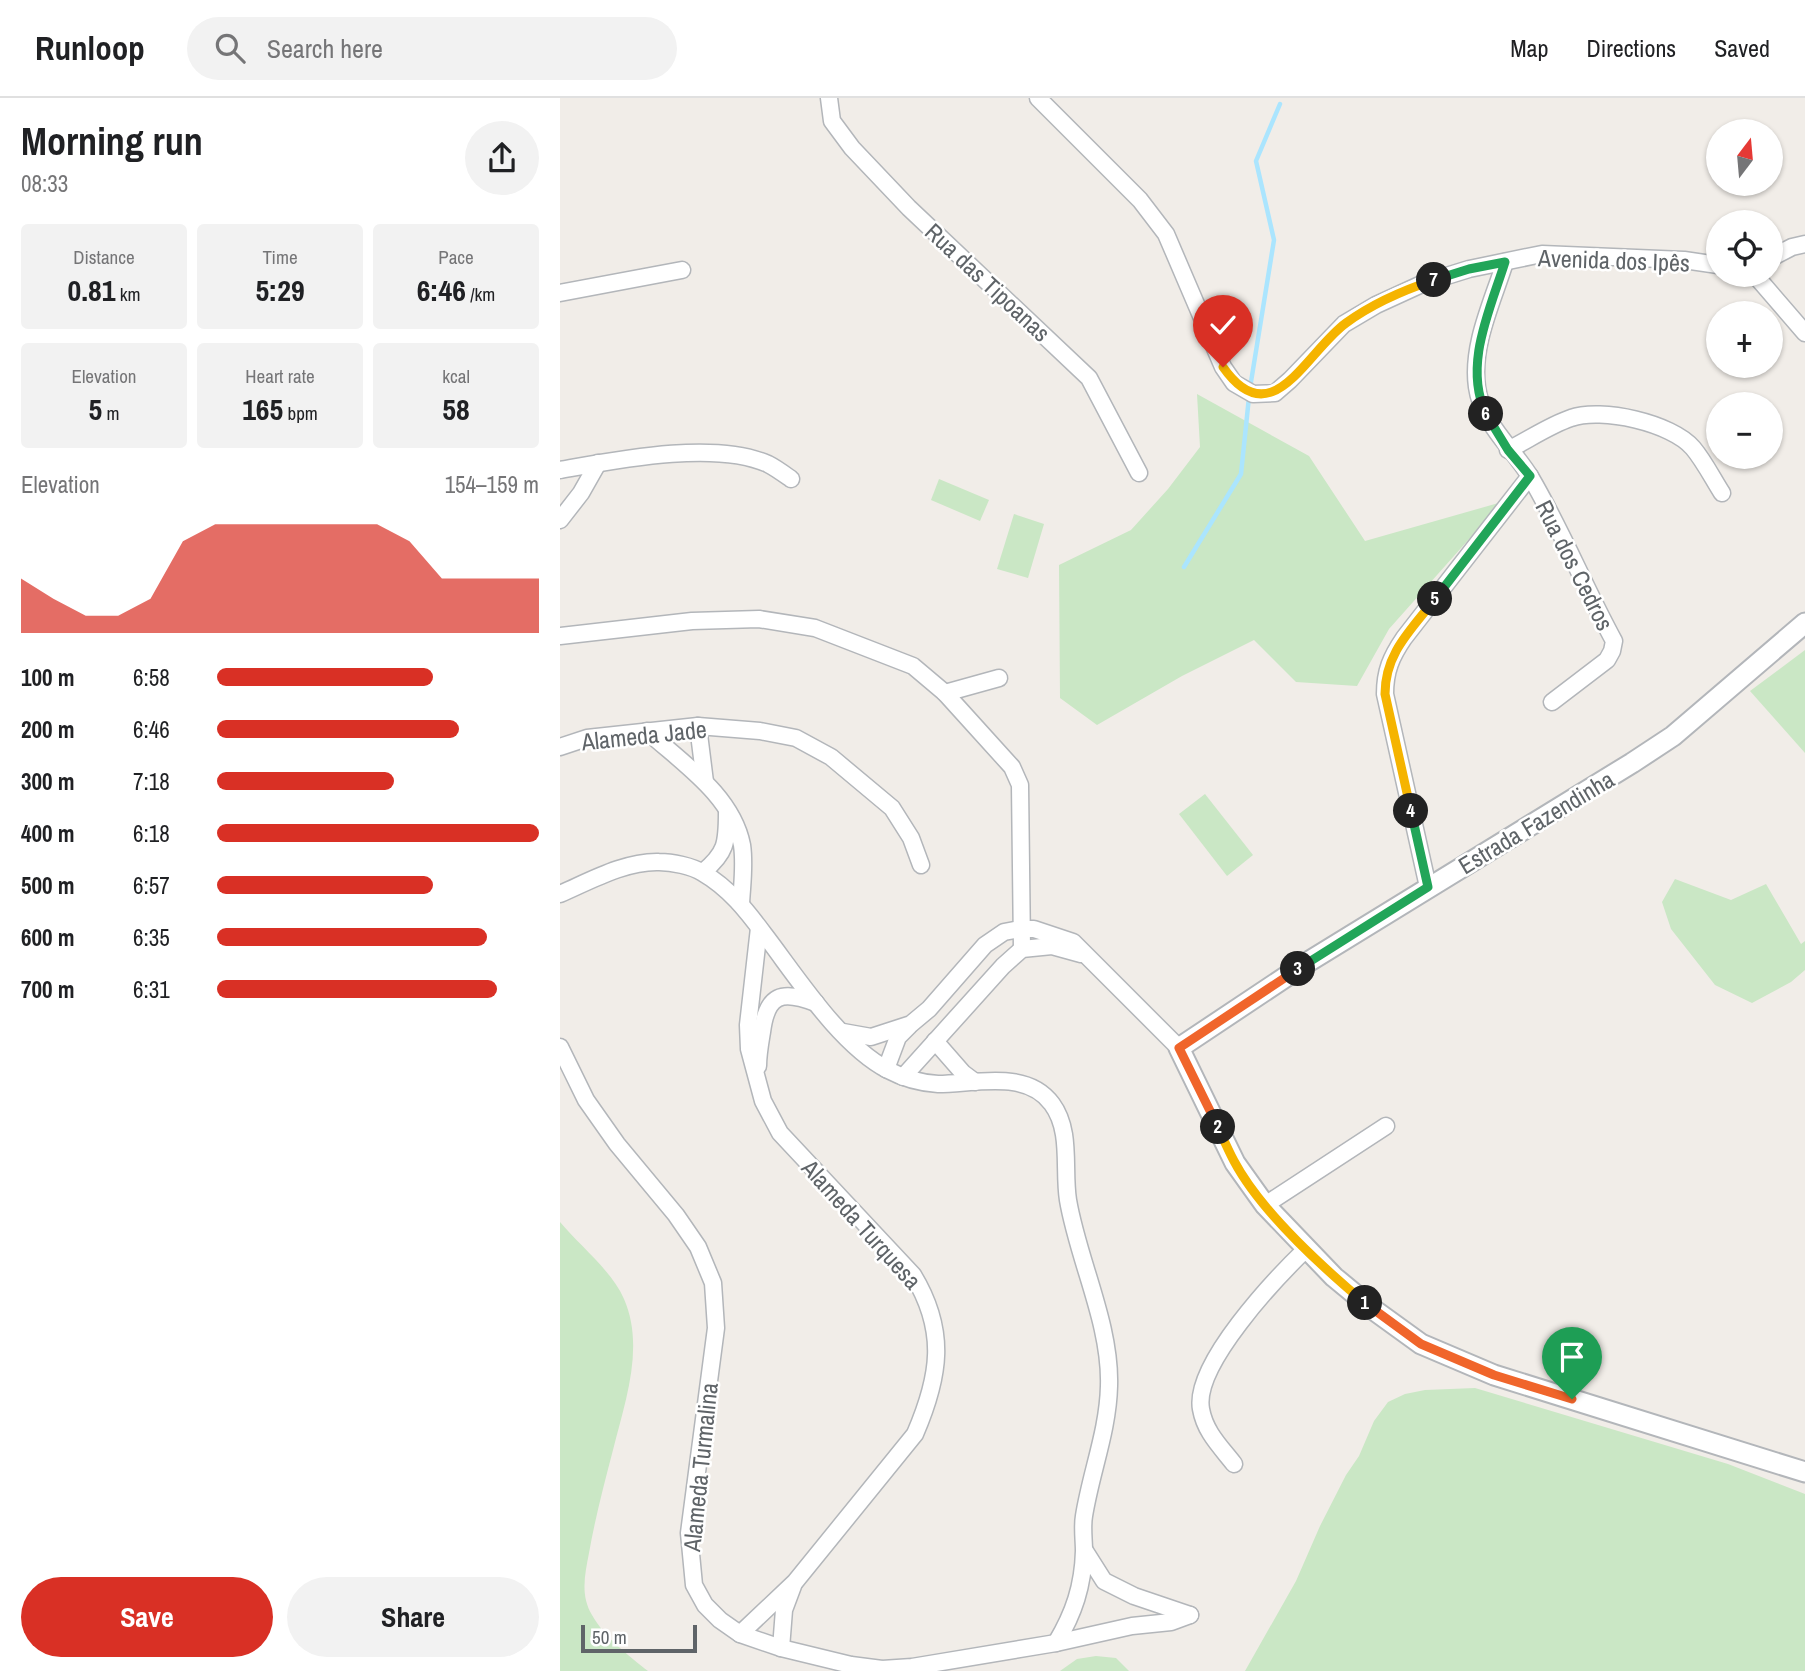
<!DOCTYPE html>
<html lang="en">
<head>
<meta charset="utf-8">
<style>
	:root { --surface:#fff; --page:#f2f2f2; --text:#202124; --muted:#757577; --line:#e0e0e0; --accent:#d93025 }
	body { margin:0; font-family:"Archivo Narrow",sans-serif; background:var(--page); color:var(--text); height:100vh; display:flex; flex-direction:column; font-size:26px; white-space:nowrap }
	* { box-sizing:border-box; margin:0 }
	p { font-size:23px; color:var(--muted) }
	.icon { flex:none; width:38px; height:38px; fill:none; stroke:currentColor; stroke-width:2; stroke-linecap:round; stroke-linejoin:round }
	.map { position:relative; flex:1; overflow:hidden }
	.sheet { display:flex; flex-direction:column; background:var(--surface); width:560px }
	.sheet>* { flex:none }
	.needle { width:46px; rotate:16deg }
	.tools { position:absolute; left:1146px; top:21px; display:grid; gap:14px }
	.tools a { display:grid; place-items:center; width:77px; height:77px; border-radius:50%; background:var(--surface); box-shadow:0 2px 5px #0004; font-size:35px }
	.scale { position:absolute; left:21px; bottom:18px; width:116px; box-sizing:border-box; padding-left:7px; border:4px solid #5f6468; border-top:0; font-size:19px; line-height:24px; white-space:nowrap; color:#5f6468; -webkit-text-stroke:5px #fff; paint-order:stroke }
	.pin { position:absolute; display:grid; place-items:center; width:60px; height:60px; color:#fff; margin:-72px -30px; border-radius:50% 50% 50% 0; rotate:-45deg; box-shadow:0 0 7px #0007 }
	.pin .icon { rotate:45deg }
	.km { position:absolute; width:35px; height:35px; margin:-18px; border-radius:50%; background:#222; color:#fff; font-size:19px; line-height:35px; text-align:center }
	.round { display:grid; place-items:center; flex:none; width:74px; height:74px; border-radius:37px; background:var(--page) }
	.headline { display:flex; align-items:center; justify-content:space-between; height:119px; padding:0 21px }
	h1 { font-size:38px; font-weight:700; line-height:52px }
	.stats { display:grid; grid-template-columns:repeat(3,1fr); gap:10px; height:119px; padding:7px 21px }
	.stats div { display:grid; align-content:center; border-radius:7px; background:var(--page); text-align:center }
	.stats b { font-size:30px; font-weight:700 }
	.stats small { font-size:19px; font-weight:400 }
	.stats p { font-size:19px }
	.chart { height:196px; padding:14px 21px }
	.chart p { display:flex; justify-content:space-between }
	.chart svg { width:100%; height:126px; margin-top:7px; fill:var(--accent); opacity:.7 }
	.button { display:flex; gap:14px; margin-top:auto; padding:14px 21px }
	.button a { flex:1; height:80px; border-radius:42px; background:var(--accent); color:#fff; font-size:28px; font-weight:700; line-height:80px; text-align:center }
	.button a+a { background:var(--page); color:var(--text) }
	ul { padding:0 21px; list-style:none; font-size:23px }
	li { display:grid; grid-template-columns:112px 84px 1fr; align-items:center; height:52px }
	li i { height:18px; border-radius:9px; background:var(--accent) }
	header { display:flex; align-items:center; gap:42px; box-sizing:border-box; height:98px; padding:0 35px; background:var(--surface); border-bottom:2px solid var(--line) }
	header strong { font-size:33px }
	nav { display:flex; gap:38px; margin-inline-start:auto; font-size:24px }
	.search { width:490px; height:63px; background:var(--page); display:flex; align-items:center; gap:18px; box-sizing:border-box; padding:0 24px; border-radius:38px; color:var(--muted); font-size:26px }
	main { display:flex; flex:1; min-height:0 }
	.map>svg:first-child { display:block }
	.green { fill:#cae7c5 }
	.lines { fill:none; stroke-linecap:round; stroke-linejoin:round }
	.stream { stroke:#abe5fe; stroke-width:4.5 }
	.minor-casing { stroke:#b3b6ba; stroke-width:19 }
	.tertiary-casing { stroke:#b3b6ba; stroke-width:23 }
	.minor { stroke:#fff; stroke-width:16 }
	.tertiary { stroke:#fff; stroke-width:19 }
	.split-1-casing { stroke:#fff; stroke-width:14 }
	.split-2-casing { stroke:#fff; stroke-width:14 }
	.split-3-casing { stroke:#fff; stroke-width:14 }
	.split-4-casing { stroke:#fff; stroke-width:14 }
	.split-5-casing { stroke:#fff; stroke-width:14 }
	.split-6-casing { stroke:#fff; stroke-width:14 }
	.split-7-casing { stroke:#fff; stroke-width:14 }
	.split-8-casing { stroke:#fff; stroke-width:14 }
	.split-1 { stroke:#f0652b; stroke-width:9 }
	.split-2 { stroke:#f5b400; stroke-width:9 }
	.split-3 { stroke:#f0652b; stroke-width:9 }
	.split-4 { stroke:#22a559; stroke-width:9 }
	.split-5 { stroke:#f5b400; stroke-width:9 }
	.split-6 { stroke:#22a559; stroke-width:9 }
	.split-7 { stroke:#22a559; stroke-width:9 }
	.split-8 { stroke:#f5b400; stroke-width:9 }
	.labels { text-anchor:middle; dominant-baseline:central; stroke-width:5; stroke-linejoin:round; paint-order:stroke }
	.street-label { font-size:24px; fill:#5f6468; stroke:#fff }
</style>
</head>
<body>
<header>
<strong>Runloop</strong>
<div class="search"><svg class="icon" aria-label="search" viewBox="0 0 24 24"><circle cx="10" cy="10" r="6"/><path d="M15 15l6 6"/></svg>Search here</div>
<nav><a>Map</a><a>Directions</a><a>Saved</a></nav>
</header>
<main>
<section class="sheet">
<div class="headline"><div><h1>Morning run</h1><p>08:33</p></div><a class="round"><svg class="icon" aria-label="share" viewBox="0 0 24 24"><path d="M12 15V3M7 8l5-5 5 5M5 13v7h14v-7"/></svg></a></div>
<div class="stats">
<div><p>Distance</p><b>0.81<small> km</small></b></div>
<div><p>Time</p><b>5:29</b></div>
<div><p>Pace</p><b>6:46<small> /km</small></b></div>
</div>
<div class="stats">
<div><p>Elevation</p><b>5<small> m</small></b></div>
<div><p>Heart rate</p><b>165<small> bpm</small></b></div>
<div><p>kcal</p><b>58</b></div>
</div>
<div class="chart"><p><span>Elevation</span>154–159 m</p>
<svg viewBox="0 0 160 44" preserveAspectRatio="none"><path d="M0 44V25L10 32L20 38L30 38L40 32L50 12L60 6L70 6L80 6L90 6L100 6L110 6L120 12L130 25L140 25L150 25L160 25V44z"/></svg>
</div>
<ul>
<li><b>100 m</b>6:58<i style="width:67%"></i></li>
<li><b>200 m</b>6:46<i style="width:75%"></i></li>
<li><b>300 m</b>7:18<i style="width:55%"></i></li>
<li><b>400 m</b>6:18<i style="width:100%"></i></li>
<li><b>500 m</b>6:57<i style="width:67%"></i></li>
<li><b>600 m</b>6:35<i style="width:84%"></i></li>
<li><b>700 m</b>6:31<i style="width:87%"></i></li>
</ul>
<div class="button"><a>Save</a><a>Share</a></div>
</section>
<div class="map">
<svg width="1245" height="1573" viewBox="0 0 1245 1573">
	<rect width="100%" height="100%" fill="#f1ede8"/>
	<g class="green">
		<path d="M 637,296 L 749,358 L 805,443 L 942,404 L 829,531 L 797,588 L 736,584 L 694,542 L 622,578 L 537,627 L 500,600 L 499,467 L 571,432 L 608,391 L 640,349 Z"/>
		<path d="M 379,381 L 429,402 L 420,423 L 371,402 Z"/>
		<path d="M 454,416 L 484,426 L 468,480 L 437,471 Z"/>
		<path d="M 1245,552 L 1245,655 L 1190,593 Z"/>
		<path d="M 645,696 L 693,757 L 667,778 L 619,716 Z"/>
		<path d="M 1115,781 L 1171,802 L 1206,786 L 1241,846 L 1245,843 L 1245,872 L 1231,884 L 1192,905 L 1155,887 L 1111,831 L 1102,804 Z"/>
		<path d="M 0,1124 C 19,1147 52,1173 64,1201 C 85,1249 65,1304 53,1352 C 44,1386 35,1421 29,1455 C 25,1476 20,1497 32,1517 C 44,1539 69,1558 88,1573 L 0,1573 Z"/>
		<path d="M 915,1290 L 1168,1366 L 1245,1396 L 1245,1573 L 685,1573 L 736,1483 L 760,1428 L 786,1377 L 799,1358 L 814,1323 L 828,1304 L 845,1296 L 865,1292 Z"/>
		<path d="M 536,1558 L 556,1560 L 569,1573 L 500,1573 L 517,1561 Z"/>
	</g>
	<g class="lines">
		<g class="stream">
			<path d="M 690,290 L 714,142 L 696,63 L 720,6"/>
			<path d="M 624,469 L 681,376 L 689,299"/>
		</g>
		<g class="minor-casing">
			<g id="minor">
				<path d="M 269,0 L 272,23 L 292,50 L 349,110 L 529,280 L 579,375"/>
				<path d="M 478,0 L 580,102 L 606,136 L 663,269 L 674,285 L 693,296 L 715,295 L 730,282 L 784,226 L 816,207 L 864,185 L 909,171 L 982,156 L 1124,162 L 1158,167"/>
				<path d="M 1211,160 L 1232,149 L 1245,146"/>
				<path d="M 945,164 C 933,203 911,247 917,289 C 922,326 953,350 971,380 C 1002,433 1025,490 1054,543 L 1052,553 L 1047,562 L 992,604"/>
				<path d="M 1195,177 L 1245,235"/>
				<path d="M 0,195 L 122,172"/>
				<path d="M 948,352 C 968,342 990,327 1011,320 C 1041,309 1112,325 1133,350 C 1144,363 1153,381 1162,395"/>
				<path d="M 0,372 C 56,362 155,342 208,366 C 216,370 224,376 231,381"/>
				<path d="M 0,422 L 21,395 L 38,365"/>
				<path d="M 0,538 L 132,523 L 199,521 L 255,530 L 353,568 L 385,595 L 452,669 L 460,687 L 462,851"/>
				<path d="M 385,595 L 439,580"/>
				<path d="M 138,628 L 145,684"/>
				<path d="M 87,633 C 122,665 172,697 182,747 C 185,767 182,786 181,806"/>
				<path d="M 0,649 L 27,640 L 138,628 L 200,633 L 236,640 L 271,659 L 332,710 L 351,740 L 361,767"/>
				<path d="M 143,774 C 166,755 167,745 167,715"/>
				<path d="M 868,789 L 825,596 C 825,573 831,559 844,540 L 970,378"/>
				<path d="M 0,796 C 30,783 65,763 99,764 C 112,764 132,768 143,775 C 169,790 187,813 204,836 C 237,879 280,947 328,972 C 343,980 361,985 378,986 C 415,986 467,971 492,1006 C 512,1033 503,1071 508,1102 C 518,1162 551,1226 549,1288 C 548,1333 531,1374 524,1418 C 522,1429 524,1442 524,1453 C 523,1488 514,1515 496,1545"/>
				<path d="M 283,934 L 311,939 L 351,926 L 369,911 L 425,847 L 444,834 L 460,831 L 474,831 L 513,844 L 619,950"/>
				<path d="M 375,943 L 403,975 L 415,984"/>
				<path d="M 0,949 L 26,1002 L 57,1046 L 116,1117 L 138,1149 L 153,1185 L 156,1230 L 129,1435 L 134,1487 L 145,1507 L 160,1522 L 180,1536 L 221,1550 L 291,1567 L 322,1571 L 352,1569 L 496,1545 L 572,1528 L 611,1524 L 630,1517"/>
				<path d="M 198,968 C 198,957 200,946 202,934 C 207,896 221,892 256,905"/>
				<path d="M 326,971 L 338,939 L 349,928"/>
				<path d="M 343,979 L 443,868 L 462,851 L 492,848 L 521,856"/>
				<path d="M 705,1107 L 826,1028"/>
				<path d="M 674,1366 C 660,1348 645,1334 641,1311 C 633,1267 716,1180 746,1151"/>
				<path d="M 525,1453 L 544,1483 L 574,1498 L 630,1517"/>
				<path d="M 180,1536 L 235,1484 L 355,1336 C 380,1278 387,1233 353,1177 L 220,1035 L 203,1003 L 189,951 L 188,927 L 199,830"/>
				<path d="M 221,1550 L 224,1512 L 233,1488"/>
			</g>
		</g>
		<g class="tertiary-casing">
			<path id="tertiary" d="M 1245,525 L 1113,638 L 1072,665 L 748,864 L 619,950 L 675,1065 L 705,1107 L 774,1179 L 814,1212 L 861,1246 L 934,1277 L 1245,1374"/>
		</g>
		<use href="#minor" class="minor"/>
		<use href="#tertiary" class="tertiary"/>
	</g>
	<g class="lines">
		<g class="split-1-casing">
			<path id="split-1" d="M 805,1205 L 861,1246 L 934,1277 L 1012,1301"/>
		</g>
		<g class="split-2-casing">
			<path id="split-2" d="M 658,1029 C 663,1040 668,1052 674,1063 C 701,1114 761,1168 805,1205"/>
		</g>
		<g class="split-3-casing">
			<path id="split-3" d="M 658,1029 L 619,950 L 738,871"/>
		</g>
		<g class="split-4-casing">
			<path id="split-4" d="M 738,871 L 868,789 L 851,713"/>
		</g>
		<g class="split-5-casing">
			<path id="split-5" d="M 851,713 L 825,596 C 825,555 851,532 875,501"/>
		</g>
		<g class="split-6-casing">
			<path id="split-6" d="M 875,501 L 970,378 L 948,352 L 926,316"/>
		</g>
		<g class="split-7-casing">
			<path id="split-7" d="M 874,182 L 909,171 L 945,164 C 930,212 903,267 926,316"/>
		</g>
		<g class="split-8-casing">
			<path id="split-8" d="M 663,269 C 712,339 746,254 786,225 C 812,206 844,192 874,182"/>
		</g>
		<use href="#split-1" class="split-1"/>
		<use href="#split-2" class="split-2"/>
		<use href="#split-3" class="split-3"/>
		<use href="#split-4" class="split-4"/>
		<use href="#split-5" class="split-5"/>
		<use href="#split-6" class="split-6"/>
		<use href="#split-7" class="split-7"/>
		<use href="#split-8" class="split-8"/>
	</g>
	<g class="labels">
		<g class="street-label">
			<text transform="translate(1054 162) rotate(2)">Avenida dos Ipês</text>
			<text transform="translate(428 184) rotate(43)">Rua das Tipoanas</text>
			<text transform="translate(1015 467) rotate(63)">Rua dos Cedros</text>
			<text transform="translate(84 637) rotate(-6)">Alameda Jade</text>
			<text transform="translate(976 724) rotate(-31)">Estrada Fazendinha</text>
			<text transform="translate(302 1126) rotate(48)">Alameda Turquesa</text>
			<text transform="translate(140 1369) rotate(-84)">Alameda Turmalina</text>
		</g>
	</g>
</svg>
<div class="tools">
<a><svg class="needle" viewBox="-14 -14 28 28"><path d="M0-13l5 13h-10z" fill="#e53935"/><path d="M0 13l5-13h-10z" fill="#757577"/></svg></a>
<a><svg class="icon" aria-label="locate" viewBox="0 0 24 24"><circle cx="12" cy="12" r="6"/><path d="M12 2v4M12 18v4M2 12h4M18 12h4"/></svg></a>
<a>+</a>
<a>−</a>
</div>
<div class="scale">50 m</div>
<div class="pin" style="left:1012px;top:1301px;background:#1e9e55"><svg class="icon" aria-label="arrive" viewBox="0 0 24 24"><path d="M6 21V4h12l-3 4 3 4H6"/></svg></div>
<div class="pin" style="left:663px;top:269px;background:#d93025"><svg class="icon" aria-label="check" viewBox="0 0 24 24"><path d="M5 12l5 5 9-10"/></svg></div>
<b class="km" style="left:805px;top:1205px">1</b>
<b class="km" style="left:658px;top:1029px">2</b>
<b class="km" style="left:738px;top:871px">3</b>
<b class="km" style="left:851px;top:713px">4</b>
<b class="km" style="left:875px;top:501px">5</b>
<b class="km" style="left:926px;top:316px">6</b>
<b class="km" style="left:874px;top:182px">7</b>
</div>
</main>
</body>
</html>
